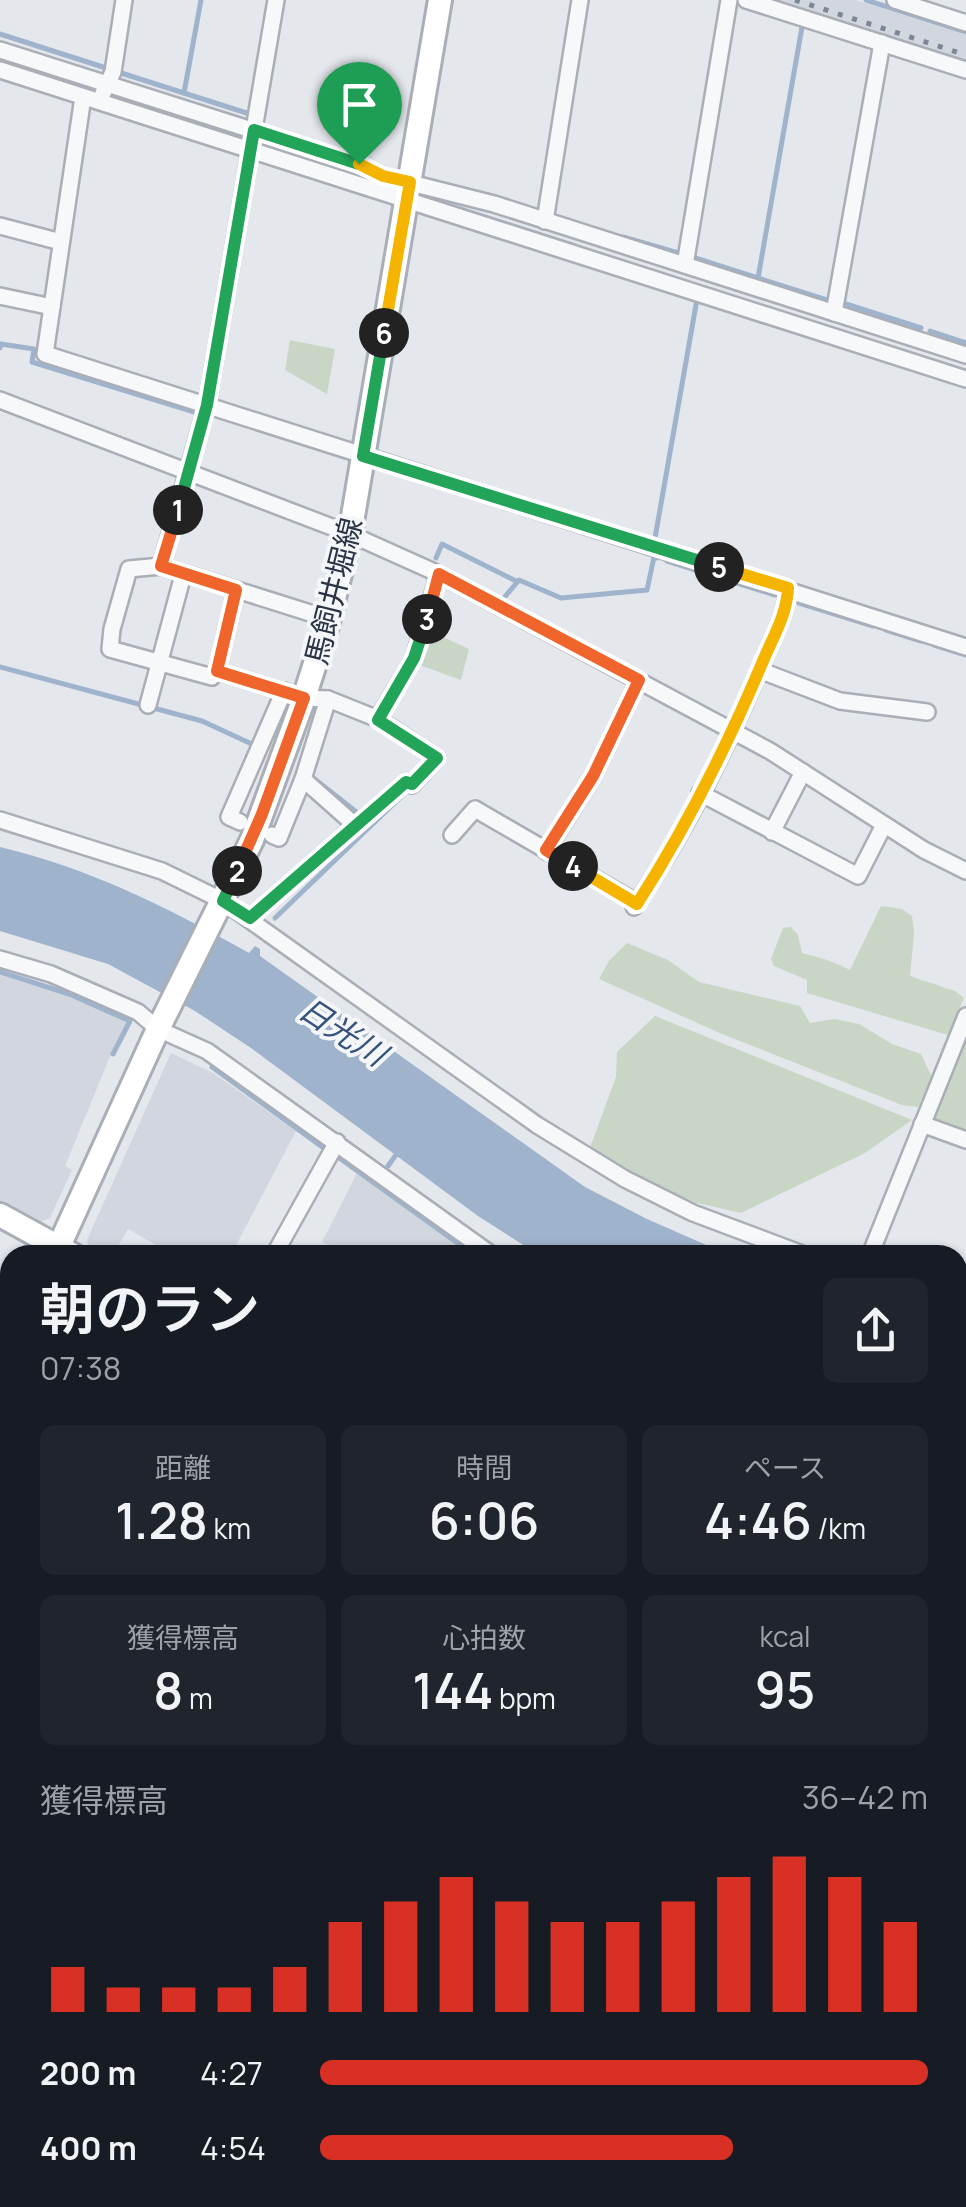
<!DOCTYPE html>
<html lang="ja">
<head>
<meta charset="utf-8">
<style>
	:root { --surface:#171b24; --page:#20242c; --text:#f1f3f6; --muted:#9ea1a6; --accent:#d93025 }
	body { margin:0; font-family:Manrope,"Noto Sans JP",sans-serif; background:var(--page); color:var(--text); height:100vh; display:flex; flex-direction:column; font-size:38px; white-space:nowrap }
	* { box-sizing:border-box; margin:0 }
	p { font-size:32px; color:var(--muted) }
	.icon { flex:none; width:55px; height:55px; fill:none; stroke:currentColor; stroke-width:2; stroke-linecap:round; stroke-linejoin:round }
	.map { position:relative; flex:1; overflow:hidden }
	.panel { position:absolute; left:0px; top:1245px; width:968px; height:962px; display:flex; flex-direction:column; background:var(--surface); border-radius:30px 30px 0 0; box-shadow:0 2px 8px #0004 }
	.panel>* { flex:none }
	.pin { position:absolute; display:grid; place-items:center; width:85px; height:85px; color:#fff; margin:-102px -42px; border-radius:50% 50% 50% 0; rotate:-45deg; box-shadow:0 0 10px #0007 }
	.pin .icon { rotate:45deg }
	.km { position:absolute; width:50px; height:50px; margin:-25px; border-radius:50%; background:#222; color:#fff; font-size:28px; line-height:50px; text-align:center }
	.round { display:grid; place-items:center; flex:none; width:105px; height:105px; border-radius:15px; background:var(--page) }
	.headline { display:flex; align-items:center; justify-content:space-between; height:170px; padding:0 40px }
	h1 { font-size:55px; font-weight:600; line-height:75px }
	.metrics { display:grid; grid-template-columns:repeat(3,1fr); gap:15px; height:170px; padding:10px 40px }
	.metrics div { display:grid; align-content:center; border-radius:15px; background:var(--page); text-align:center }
	.metrics b { font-size:50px; font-weight:600 }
	.metrics small { font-size:28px; font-weight:400 }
	.metrics p { font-size:28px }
	.chart { height:280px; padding:20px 40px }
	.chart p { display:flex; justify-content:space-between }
	.chart svg { width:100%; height:180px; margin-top:10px; stroke:var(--accent); stroke-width:6 }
	ul { padding:0 40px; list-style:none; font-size:32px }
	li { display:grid; grid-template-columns:160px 120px 1fr; align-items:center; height:75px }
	li i { height:25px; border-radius:12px; background:var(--accent) }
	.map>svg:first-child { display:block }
	.built { fill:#d2d6de }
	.green { fill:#c9d6c5 }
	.water { fill:#9fb4cc }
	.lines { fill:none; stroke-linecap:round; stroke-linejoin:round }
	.stream { stroke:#9fb4cc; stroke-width:5 }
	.street-casing { stroke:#a9aeb7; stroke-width:20 }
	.secondary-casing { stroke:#a9aeb7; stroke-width:28 }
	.street { stroke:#f7f8fa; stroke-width:15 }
	.secondary { stroke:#fff; stroke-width:22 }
	.rail { stroke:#7d8696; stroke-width:5; stroke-dasharray:5 10; stroke-linecap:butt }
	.split-1-casing { stroke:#fff; stroke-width:20 }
	.split-2-casing { stroke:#fff; stroke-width:20 }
	.split-3-casing { stroke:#fff; stroke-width:20 }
	.split-4-casing { stroke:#fff; stroke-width:20 }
	.split-5-casing { stroke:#fff; stroke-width:20 }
	.split-6-casing { stroke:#fff; stroke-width:20 }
	.split-7-casing { stroke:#fff; stroke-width:20 }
	.split-1 { stroke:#22a559; stroke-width:12 }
	.split-2 { stroke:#f0652b; stroke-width:12 }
	.split-3 { stroke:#22a559; stroke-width:12 }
	.split-4 { stroke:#f0652b; stroke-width:12 }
	.split-5 { stroke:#f5b400; stroke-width:12 }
	.split-6 { stroke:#22a559; stroke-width:12 }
	.split-7 { stroke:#f5b400; stroke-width:12 }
	.labels { text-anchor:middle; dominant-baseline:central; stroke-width:8; stroke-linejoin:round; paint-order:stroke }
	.street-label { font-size:30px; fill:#2b3445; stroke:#f4f6f9 }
	.water-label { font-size:32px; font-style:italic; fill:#34527a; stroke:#f4f6f9 }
</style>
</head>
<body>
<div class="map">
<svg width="966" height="2207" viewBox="0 0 966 2207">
	<rect width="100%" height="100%" fill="#e4e7ec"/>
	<g class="built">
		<path d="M 769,0 L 856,0 L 966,35 L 966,63 Z"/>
		<path d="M 0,974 L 35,983 L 129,1021 L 111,1054 L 65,1166 L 72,1170 L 50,1218 L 36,1224 L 0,1204 Z"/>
		<path d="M 171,1053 L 213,1073 L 296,1131 L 231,1255 L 151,1255 L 156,1245 L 128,1229 L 113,1255 L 91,1255 L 87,1240 Z"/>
		<path d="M 357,1173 L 472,1255 L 324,1255 L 329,1245 L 322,1242 Z"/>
	</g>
	<g class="green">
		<path d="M 290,340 L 335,349 L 327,394 L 285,370 Z"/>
		<path d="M 428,630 L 469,649 L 461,680 L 414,663 Z"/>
		<path d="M 881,906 L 902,909 L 912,916 L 914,933 L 910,976 L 955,991 L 964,998 L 948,1035 L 807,993 L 807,980 L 774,966 L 771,959 L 783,928 L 791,927 L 798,935 L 802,953 C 819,957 835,962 850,970 Z"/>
		<path d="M 627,943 L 668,960 L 699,982 L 800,1006 L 810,1023 L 835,1019 L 859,1024 L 892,1044 L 921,1054 L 932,1077 L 918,1107 L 902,1105 L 722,1034 L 599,979 L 609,961 Z"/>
		<path d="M 655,1016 L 912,1120 L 865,1153 L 741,1213 L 697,1203 L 628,1175 L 592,1154 L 591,1145 L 616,1077 L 617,1052 Z"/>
		<path d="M 960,1039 L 966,1041 L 966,1137 L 927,1122 Z"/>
	</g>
	<g class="water">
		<path d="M 0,847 C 89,868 169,908 249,953 L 255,946 L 260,949 L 260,956 L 585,1187 L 647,1219 L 729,1255 L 539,1255 L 478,1216 L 251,1048 L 195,1011 L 108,964 L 0,931 Z"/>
		<path d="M 958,1330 L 966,1333 L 966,1416 L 958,1414 Z"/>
	</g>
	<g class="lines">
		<g class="stream">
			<path d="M 866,0 L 966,32"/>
			<path d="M 0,34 L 106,68"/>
			<path d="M 118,72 L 253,115"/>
			<path d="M 184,93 L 201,0"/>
			<path d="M 109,97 L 244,140"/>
			<path d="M 261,145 L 380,183"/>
			<path d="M 435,201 L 575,246"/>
			<path d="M 623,237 L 682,254"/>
			<path d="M 692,257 L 830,301"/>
			<path d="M 758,278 L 802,27"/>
			<path d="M 846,304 L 921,328"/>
			<path d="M 930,331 L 966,343"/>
			<path d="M 0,348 L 1,344 L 34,349 L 32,362 L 201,414"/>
			<path d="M 655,538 L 697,299"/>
			<path d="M 436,558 L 442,544 L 516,581"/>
			<path d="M 667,561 L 775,595"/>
			<path d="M 503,599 L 519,580 L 561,598 L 647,590 L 654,557 L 657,558"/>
			<path d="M 799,603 L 873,626"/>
			<path d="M 886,630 L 921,641"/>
			<path d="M 934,645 L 966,655"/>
			<path d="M 0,667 L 202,721 L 254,745"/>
			<path d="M 312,777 L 359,814"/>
			<path d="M 275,918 L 406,792"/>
			<path d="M 0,972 L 69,994 L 130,1021 L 113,1054"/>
			<path d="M 212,1067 L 325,1149"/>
			<path d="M 338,1157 L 474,1255"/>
			<path d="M 388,1166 L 398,1152"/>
			<path d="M 958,1451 L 966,1453"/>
			<path d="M 0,1619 L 10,1622"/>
			<path d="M 958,1663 L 966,1666"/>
			<path d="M 958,1696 L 966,1670"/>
			<path d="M 958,2122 L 966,2125"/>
			<path d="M 0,2206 L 2,2207"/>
			<path d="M 214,2207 L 218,2198"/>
		</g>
		<g class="street-casing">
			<g id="street">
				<path d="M 746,0 L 966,70"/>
				<path d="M 895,0 L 966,23"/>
				<path d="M 0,50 L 359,164 L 383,176 L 494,204 L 966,355"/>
				<path d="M 0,70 L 966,379"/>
				<path d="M 103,93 L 113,72 L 124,0"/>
				<path d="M 83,97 L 45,354 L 966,647"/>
				<path d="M 545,221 L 580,0"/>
				<path d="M 0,226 L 61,242"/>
				<path d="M 685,265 L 729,0"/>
				<path d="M 0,296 L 52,307"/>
				<path d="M 834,313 L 882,43"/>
				<path d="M 0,400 L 350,534 L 439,574 L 770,751 L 924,850 L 966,871"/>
				<path d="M 161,566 L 207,405 L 276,0"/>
				<path d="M 236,590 L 217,671 L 212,677 L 110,649 L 112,629 L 129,569 L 161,566 L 329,619"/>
				<path d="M 759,670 L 840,701 L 927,712"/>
				<path d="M 217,671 L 304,698 L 328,699 L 378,719 L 437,758 L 412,785 L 406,782 L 250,918"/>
				<path d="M 148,705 L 183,575"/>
				<path d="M 378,719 L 414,658 L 439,574"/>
				<path d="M 303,779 L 356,826"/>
				<path d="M 700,793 L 858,876 L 884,825"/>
				<path d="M 0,820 L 162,871 L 223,901 L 537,1125 L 625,1179 L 693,1213 L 805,1255"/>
				<path d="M 240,822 L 229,817 L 284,691"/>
				<path d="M 772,832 L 803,772"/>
				<path d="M 272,835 L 279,838 L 303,779 L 328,699"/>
				<path d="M 452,835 L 475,809 L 637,903"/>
				<path d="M 546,851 L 593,776 L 639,680"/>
				<path d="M 634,907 C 686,832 728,745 763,661 C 773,637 787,614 788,588"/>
				<path d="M 0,959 L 51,974 L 138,1012 L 158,1029 L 207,1051 L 492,1255"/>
				<path d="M 922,1124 L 966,1140"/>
				<path d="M 274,1255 L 337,1142"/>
				<path d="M 870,1255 L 966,1016"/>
				<path d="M 958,1302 L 966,1305"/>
				<path d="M 958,1440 L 966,1442"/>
				<path d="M 0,1478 L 10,1481"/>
				<path d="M 958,1497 L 966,1499"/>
				<path d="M 958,1758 L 966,1761"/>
				<path d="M 0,1766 L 10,1770"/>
				<path d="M 0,1918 L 10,1919"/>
				<path d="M 958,1946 L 966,1948"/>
				<path d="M 0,2059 L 10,2063"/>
				<path d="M 958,2111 L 966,2114"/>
				<path d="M 603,2198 L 606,2207"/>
				<path d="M 203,2207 L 206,2198"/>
				<path d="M 337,2207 L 338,2198"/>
				<path d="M 872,2207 L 873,2198"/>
			</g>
		</g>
		<g class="secondary-casing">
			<g id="secondary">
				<path d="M 0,1215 L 73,1255"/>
				<path d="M 55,1255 L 158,1029 L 252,840 L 304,698 L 327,626 L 350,534 L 440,0"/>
				<path d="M 0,1369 L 10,1349"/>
				<path d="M 958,1599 L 966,1601"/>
			</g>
		</g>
		<use href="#street" class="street"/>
		<use href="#secondary" class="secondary"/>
		<path class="rail" d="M 795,0 L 966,55"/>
	</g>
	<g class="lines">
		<g class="split-1-casing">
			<path id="split-1" d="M 178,510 L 207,405 L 254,130 L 359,164"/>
		</g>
		<g class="split-2-casing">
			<path id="split-2" d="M 178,510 L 161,566 L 236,590 L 217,671 L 304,698 L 262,814 L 237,871"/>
		</g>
		<g class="split-3-casing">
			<path id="split-3" d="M 237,871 L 223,901 L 250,918 L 406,782 L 412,784 L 437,758 L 378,720 L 414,658 L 427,619"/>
		</g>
		<g class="split-4-casing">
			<path id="split-4" d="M 427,619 L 439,574 L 639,680 L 593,776 L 546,850 L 573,866"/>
		</g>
		<g class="split-5-casing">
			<path id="split-5" d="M 573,866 L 637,904 C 686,828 728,744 763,661 C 773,637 787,614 788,588 L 719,567"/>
		</g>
		<g class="split-6-casing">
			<path id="split-6" d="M 384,333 L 363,456 L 719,567"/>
		</g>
		<g class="split-7-casing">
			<path id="split-7" d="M 359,164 L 383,176 L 410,182 L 384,333"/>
		</g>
		<use href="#split-1" class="split-1"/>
		<use href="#split-2" class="split-2"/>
		<use href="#split-3" class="split-3"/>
		<use href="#split-4" class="split-4"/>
		<use href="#split-5" class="split-5"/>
		<use href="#split-6" class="split-6"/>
		<use href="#split-7" class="split-7"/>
	</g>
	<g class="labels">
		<g class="street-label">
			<text transform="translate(333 591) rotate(-76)">馬飼井堀線</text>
		</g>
		<g class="water-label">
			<text transform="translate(343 1031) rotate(33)">日光川</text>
		</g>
	</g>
</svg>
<div class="pin" style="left:359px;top:164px;background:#1e9e55"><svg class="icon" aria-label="arrive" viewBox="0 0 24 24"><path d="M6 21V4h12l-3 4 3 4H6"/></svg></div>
<b class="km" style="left:178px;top:510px">1</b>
<b class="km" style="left:237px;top:871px">2</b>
<b class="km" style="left:427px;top:619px">3</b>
<b class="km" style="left:573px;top:866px">4</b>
<b class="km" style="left:719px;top:567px">5</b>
<b class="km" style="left:384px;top:333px">6</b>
<section class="panel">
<div class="headline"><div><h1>朝のラン</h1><p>07:38</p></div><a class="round"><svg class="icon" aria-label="share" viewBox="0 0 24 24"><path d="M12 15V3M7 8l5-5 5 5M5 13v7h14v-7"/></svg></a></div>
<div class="metrics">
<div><p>距離</p><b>1.28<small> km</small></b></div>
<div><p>時間</p><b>6:06</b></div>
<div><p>ペース</p><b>4:46<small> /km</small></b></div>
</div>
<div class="metrics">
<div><p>獲得標高</p><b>8<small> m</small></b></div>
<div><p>心拍数</p><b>144<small> bpm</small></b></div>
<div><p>kcal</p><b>95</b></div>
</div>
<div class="chart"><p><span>獲得標高</span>36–42 m</p>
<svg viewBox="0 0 160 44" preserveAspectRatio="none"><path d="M5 44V33M15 44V38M25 44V38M35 44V38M45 44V33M55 44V22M65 44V17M75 44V11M85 44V17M95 44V22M105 44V22M115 44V17M125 44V11M135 44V6M145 44V11M155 44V22"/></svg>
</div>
<ul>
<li><b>200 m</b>4:27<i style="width:100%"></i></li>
<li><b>400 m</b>4:54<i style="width:68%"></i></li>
</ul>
</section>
</div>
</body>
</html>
